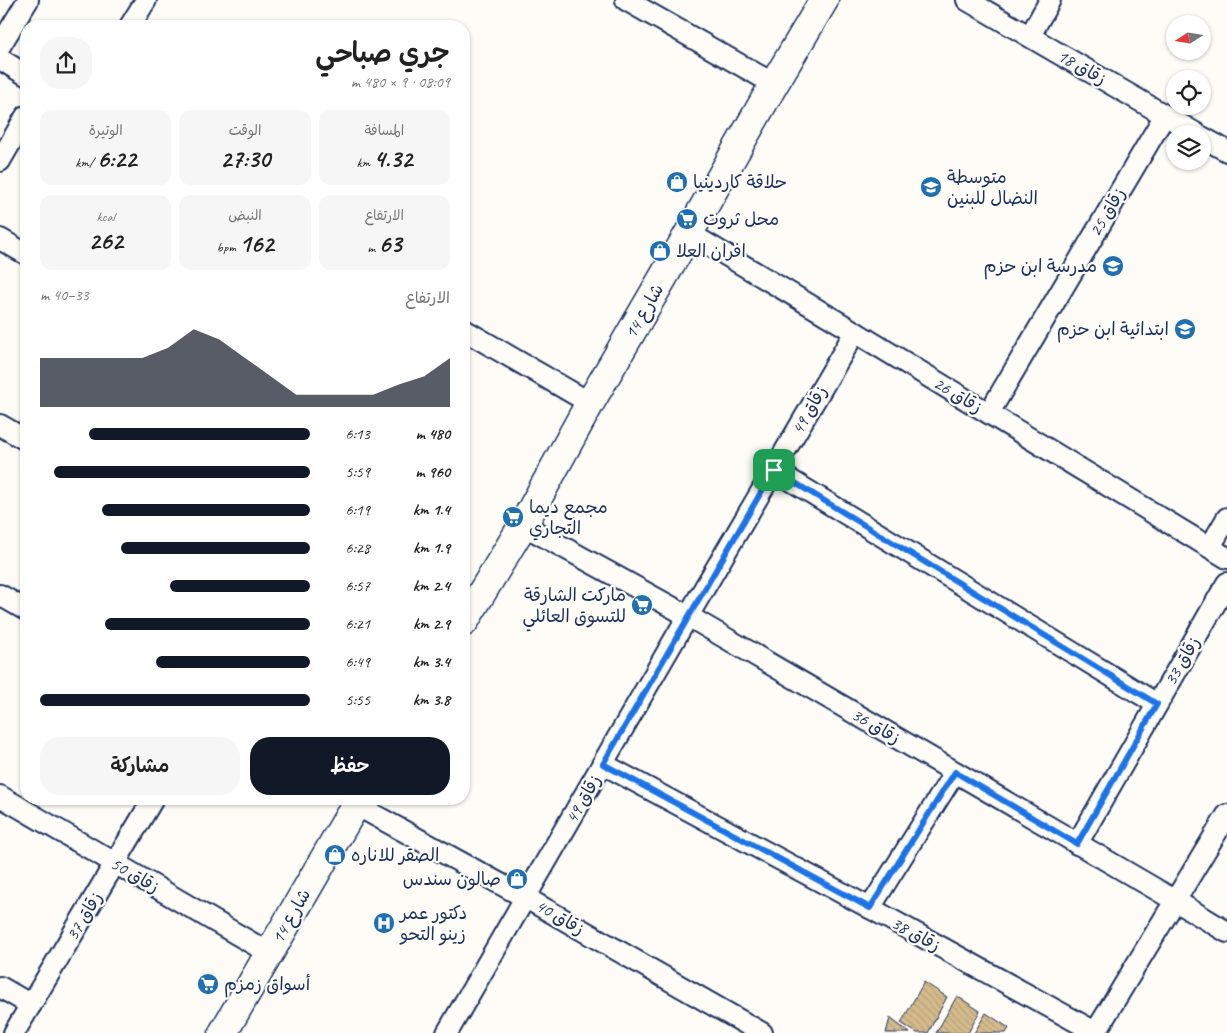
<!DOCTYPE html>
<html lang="ar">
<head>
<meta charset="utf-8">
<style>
	:root { --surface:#fff; --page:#f6f6f6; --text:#222; --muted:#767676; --accent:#111827 }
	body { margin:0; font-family:Caveat,"Playpen Sans Arabic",sans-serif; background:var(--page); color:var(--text); direction:rtl; height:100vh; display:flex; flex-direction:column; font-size:19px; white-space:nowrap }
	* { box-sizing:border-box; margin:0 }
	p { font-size:16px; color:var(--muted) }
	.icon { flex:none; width:28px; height:28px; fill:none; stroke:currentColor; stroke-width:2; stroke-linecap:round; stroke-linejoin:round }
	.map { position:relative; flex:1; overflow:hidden; direction:ltr }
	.side { position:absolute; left:20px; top:20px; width:450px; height:785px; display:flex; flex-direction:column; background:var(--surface); border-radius:20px; box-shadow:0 1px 4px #0004; direction:rtl }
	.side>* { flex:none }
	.needle { width:32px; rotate:258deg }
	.buttons { position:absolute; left:1166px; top:15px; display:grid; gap:10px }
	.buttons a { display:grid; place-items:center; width:45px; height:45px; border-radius:50%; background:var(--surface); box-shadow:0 1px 4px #0004; font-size:25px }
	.pin { position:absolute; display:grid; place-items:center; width:42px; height:42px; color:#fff; margin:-21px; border-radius:10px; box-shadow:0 2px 8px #0006 }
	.round { display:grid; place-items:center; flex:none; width:52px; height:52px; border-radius:20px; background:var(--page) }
	.headline { display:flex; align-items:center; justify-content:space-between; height:85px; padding:0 20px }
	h1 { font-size:28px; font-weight:600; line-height:38px }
	.figures { display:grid; grid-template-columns:repeat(3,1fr); gap:8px; height:85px; padding:5px 20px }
	.figures div { display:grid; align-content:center; border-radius:12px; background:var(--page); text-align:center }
	.figures b { font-size:25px; font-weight:600 }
	.figures small { font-size:14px; font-weight:400 }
	.figures p { font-size:14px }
	.chart { height:140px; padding:10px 20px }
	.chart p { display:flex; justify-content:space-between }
	.chart svg { width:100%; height:90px; margin-top:5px; fill:var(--accent); opacity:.7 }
	.primary-button { display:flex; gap:10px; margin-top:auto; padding:10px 20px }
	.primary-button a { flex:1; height:58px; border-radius:20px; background:var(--accent); color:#fff; font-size:20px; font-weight:600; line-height:58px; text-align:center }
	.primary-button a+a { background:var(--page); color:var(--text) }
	ul { padding:0 20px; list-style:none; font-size:16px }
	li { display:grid; grid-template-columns:80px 60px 1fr; align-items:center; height:38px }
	li i { height:12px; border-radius:6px; background:var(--accent) }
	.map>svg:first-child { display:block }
	.building { fill:url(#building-back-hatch); stroke:#1b2f5e }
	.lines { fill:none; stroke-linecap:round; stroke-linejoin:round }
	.street-casing { stroke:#1b2f5e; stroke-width:24 }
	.secondary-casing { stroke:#1b2f5e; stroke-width:31 }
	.street { stroke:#fdfcf7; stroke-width:20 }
	.secondary { stroke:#fdfcf7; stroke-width:28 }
	.route-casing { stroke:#fff; stroke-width:10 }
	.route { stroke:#1a73e8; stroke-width:6 }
	.labels { text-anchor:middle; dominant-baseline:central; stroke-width:4.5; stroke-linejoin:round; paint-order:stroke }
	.street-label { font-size:18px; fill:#1b2f5e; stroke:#fdfcf7 }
	.poi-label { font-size:18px; fill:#1b2f5e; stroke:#fdfcf7; text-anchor:start }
</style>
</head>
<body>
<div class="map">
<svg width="1227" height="1033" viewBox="0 0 1227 1033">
	<defs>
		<pattern id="building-back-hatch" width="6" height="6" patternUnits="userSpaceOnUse" patternTransform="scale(1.25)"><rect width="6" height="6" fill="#d5bb8b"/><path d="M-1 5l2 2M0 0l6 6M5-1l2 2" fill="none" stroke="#b6a17a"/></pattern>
	</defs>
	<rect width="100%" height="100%" fill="#fdfcf7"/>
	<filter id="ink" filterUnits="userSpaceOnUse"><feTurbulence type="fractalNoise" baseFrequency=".02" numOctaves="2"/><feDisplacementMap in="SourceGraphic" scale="10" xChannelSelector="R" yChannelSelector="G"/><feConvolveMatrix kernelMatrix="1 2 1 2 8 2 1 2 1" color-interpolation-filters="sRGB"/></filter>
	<g filter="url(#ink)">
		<g class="building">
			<path d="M 924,982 L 947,997 L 928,1033 L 917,1033 L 901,1023 Z"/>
			<path d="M 957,996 L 980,1011 L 968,1033 L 936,1033 Z"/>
			<path d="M 986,1013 L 1009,1028 L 1006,1033 L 974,1033 Z"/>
			<path d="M 890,1018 L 910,1033 L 886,1033 Z"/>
		</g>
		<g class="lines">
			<g class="street-casing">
				<g id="street">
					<path d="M 626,0 L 774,84"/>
					<path d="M 967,0 L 1197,134"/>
					<path d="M 130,26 L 146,0"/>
					<path d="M 1030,36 L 1050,0"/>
					<path d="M 0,46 L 28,0"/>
					<path d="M 0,59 L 26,75"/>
					<path d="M 1202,137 L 1227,151"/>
					<path d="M 0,161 L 26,116"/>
					<path d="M 689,233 L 855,332 L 1227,558"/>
					<path d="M 0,239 L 26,254"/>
					<path d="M 464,330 L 590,403"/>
					<path d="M 989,413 L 1165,115"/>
					<path d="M 0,425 L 26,440"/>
					<path d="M 774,470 L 1157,704"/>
					<path d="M 523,525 L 688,616 L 1176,901 L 1227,932"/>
					<path d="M 1210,547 L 1227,518"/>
					<path d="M 0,595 L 26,610"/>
					<path d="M 603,764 L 870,908 L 1097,1033"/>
					<path d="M 0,796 L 269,953"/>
					<path d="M 356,805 L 526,898 L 762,1033"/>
					<path d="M 1077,844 L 1227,583"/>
					<path d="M 870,908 L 955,772"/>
					<path d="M 0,987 L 31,1005"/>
					<path d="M 14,1033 L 153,799"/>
					<path d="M 447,1033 L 688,616 L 855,332"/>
					<path d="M 1095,1033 L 1227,815"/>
				</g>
			</g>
			<g class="secondary-casing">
				<g id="secondary">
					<path d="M 464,622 L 523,525 L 590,403 L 689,233 L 774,84 L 824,0"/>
					<path d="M 223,1033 L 359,799"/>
				</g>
			</g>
			<use href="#street" class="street"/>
			<use href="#secondary" class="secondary"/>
		</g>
	</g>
	<g class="lines" filter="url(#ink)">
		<g class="route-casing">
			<path id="route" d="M 774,470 L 1157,704 L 1077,844 L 955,772 L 870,908 L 603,764 Z"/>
		</g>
		<use href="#route" class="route"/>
	</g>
	<defs>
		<g id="shop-disc" transform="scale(1.125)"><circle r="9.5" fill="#1f6fb2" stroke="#fdfcf7"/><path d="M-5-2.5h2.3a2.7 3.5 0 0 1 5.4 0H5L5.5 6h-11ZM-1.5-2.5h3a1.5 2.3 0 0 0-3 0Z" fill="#fff"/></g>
		<g id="school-disc" transform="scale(1.125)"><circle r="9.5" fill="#1f6fb2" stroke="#fdfcf7"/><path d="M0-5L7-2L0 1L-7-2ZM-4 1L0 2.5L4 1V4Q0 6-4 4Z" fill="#fff"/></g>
		<g id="supermarket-disc" transform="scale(1.125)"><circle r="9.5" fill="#1f6fb2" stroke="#fdfcf7"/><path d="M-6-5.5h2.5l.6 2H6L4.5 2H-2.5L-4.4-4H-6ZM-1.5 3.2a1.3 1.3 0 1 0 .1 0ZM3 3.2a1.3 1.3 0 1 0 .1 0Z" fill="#fff"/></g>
		<g id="hospital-disc" transform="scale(1.125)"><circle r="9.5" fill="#1f6fb2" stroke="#fdfcf7"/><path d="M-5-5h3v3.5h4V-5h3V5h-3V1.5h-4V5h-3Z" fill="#fff"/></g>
	</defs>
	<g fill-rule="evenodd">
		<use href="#shop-disc" x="677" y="182"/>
		<use href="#school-disc" x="931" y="187"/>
		<use href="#supermarket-disc" x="687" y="219"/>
		<use href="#shop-disc" x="660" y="251"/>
		<use href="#school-disc" x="1113" y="266"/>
		<use href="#school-disc" x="1185" y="329"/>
		<use href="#supermarket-disc" x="513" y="517"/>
		<use href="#supermarket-disc" x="642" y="605"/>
		<use href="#shop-disc" x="335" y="855"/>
		<use href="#shop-disc" x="517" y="879"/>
		<use href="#hospital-disc" x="384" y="923"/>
		<use href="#supermarket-disc" x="208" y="984"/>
	</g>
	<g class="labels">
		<g class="street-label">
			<text transform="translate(1082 67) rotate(30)">زقاق 18</text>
			<text transform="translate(1107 212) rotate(-59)">زقاق 25</text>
			<text transform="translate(644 311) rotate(-60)">شارع 14</text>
			<text transform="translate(958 395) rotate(31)">زقاق 26</text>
			<text transform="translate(809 410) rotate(-60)">زقاق 49</text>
			<text transform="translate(1182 661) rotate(-60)">زقاق 33</text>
			<text transform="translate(876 726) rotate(30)">زقاق 36</text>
			<text transform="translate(583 799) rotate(-60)">زقاق 49</text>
			<text transform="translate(135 875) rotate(30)">زقاق 50</text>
			<text transform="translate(84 916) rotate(-59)">زقاق 37</text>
			<text transform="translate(291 916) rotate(-60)">شارع 14</text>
			<text transform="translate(560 917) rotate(30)">زقاق 40</text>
			<text transform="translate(916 934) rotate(29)">زقاق 38</text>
		</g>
		<g class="poi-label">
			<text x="947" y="177">متوسطة<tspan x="947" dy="21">النضال للبنين</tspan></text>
			<text x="693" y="182">حلاقة كاردينيا</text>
			<text x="703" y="219">محل ثروت</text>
			<text x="676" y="251">افران العلا</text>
			<text x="1097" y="266" text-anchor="end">مدرسة ابن حزم</text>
			<text x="1169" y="329" text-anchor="end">ابتدائية ابن حزم</text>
			<text x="529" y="507">مجمع ديما<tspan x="529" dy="21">التجاري</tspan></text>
			<text x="626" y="595" text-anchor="end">ماركت الشارقة<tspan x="626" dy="21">للتسوق العائلي</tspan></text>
			<text x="351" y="855">الصقر للاناره</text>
			<text x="501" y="879" text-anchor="end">صالون سندس</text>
			<text x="400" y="913">دكتور عمر<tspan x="400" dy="21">زينو التحو</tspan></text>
			<text x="224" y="984">أسواق زمزم</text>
		</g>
	</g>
</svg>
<div class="buttons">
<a><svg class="needle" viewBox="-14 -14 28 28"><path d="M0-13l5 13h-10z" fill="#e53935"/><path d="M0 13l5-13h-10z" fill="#767676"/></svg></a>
<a><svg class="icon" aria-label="locate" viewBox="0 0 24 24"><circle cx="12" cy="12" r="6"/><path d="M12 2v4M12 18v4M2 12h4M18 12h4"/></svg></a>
<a><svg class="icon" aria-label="layers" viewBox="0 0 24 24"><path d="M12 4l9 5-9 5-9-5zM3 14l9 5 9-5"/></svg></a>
</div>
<div class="pin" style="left:774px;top:470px;background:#1e9e55"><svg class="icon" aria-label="arrive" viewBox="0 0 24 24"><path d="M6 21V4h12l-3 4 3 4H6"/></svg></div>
<section class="side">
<div class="headline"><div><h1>جري صباحي</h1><p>08:09 · 9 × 480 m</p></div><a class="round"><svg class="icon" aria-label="share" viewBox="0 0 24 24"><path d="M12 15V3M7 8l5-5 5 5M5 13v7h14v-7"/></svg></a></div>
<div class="figures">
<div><p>المسافة</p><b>4.32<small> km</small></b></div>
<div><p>الوقت</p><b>27:30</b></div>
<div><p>الوتيرة</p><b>6:22<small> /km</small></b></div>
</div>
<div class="figures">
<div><p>الارتفاع</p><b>63<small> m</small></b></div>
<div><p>النبض</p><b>162<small> bpm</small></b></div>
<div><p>kcal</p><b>262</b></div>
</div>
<div class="chart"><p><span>الارتفاع</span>33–40 m</p>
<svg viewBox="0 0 160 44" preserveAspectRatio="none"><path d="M0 44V20L10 20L20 20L30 20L40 20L50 15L60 6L70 11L80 20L90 29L100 38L110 38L120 38L130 38L140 33L150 29L160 20V44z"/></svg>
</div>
<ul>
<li><b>480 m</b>6:13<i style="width:82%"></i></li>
<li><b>960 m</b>5:59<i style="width:95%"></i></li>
<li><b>1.4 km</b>6:19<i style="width:77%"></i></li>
<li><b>1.9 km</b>6:28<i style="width:70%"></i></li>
<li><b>2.4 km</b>6:57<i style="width:52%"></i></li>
<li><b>2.9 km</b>6:21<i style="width:76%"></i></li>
<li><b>3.4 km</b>6:49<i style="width:57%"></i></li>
<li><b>3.8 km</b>5:55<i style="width:100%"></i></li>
</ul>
<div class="primary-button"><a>حفظ</a><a>مشاركة</a></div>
</section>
</div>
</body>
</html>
